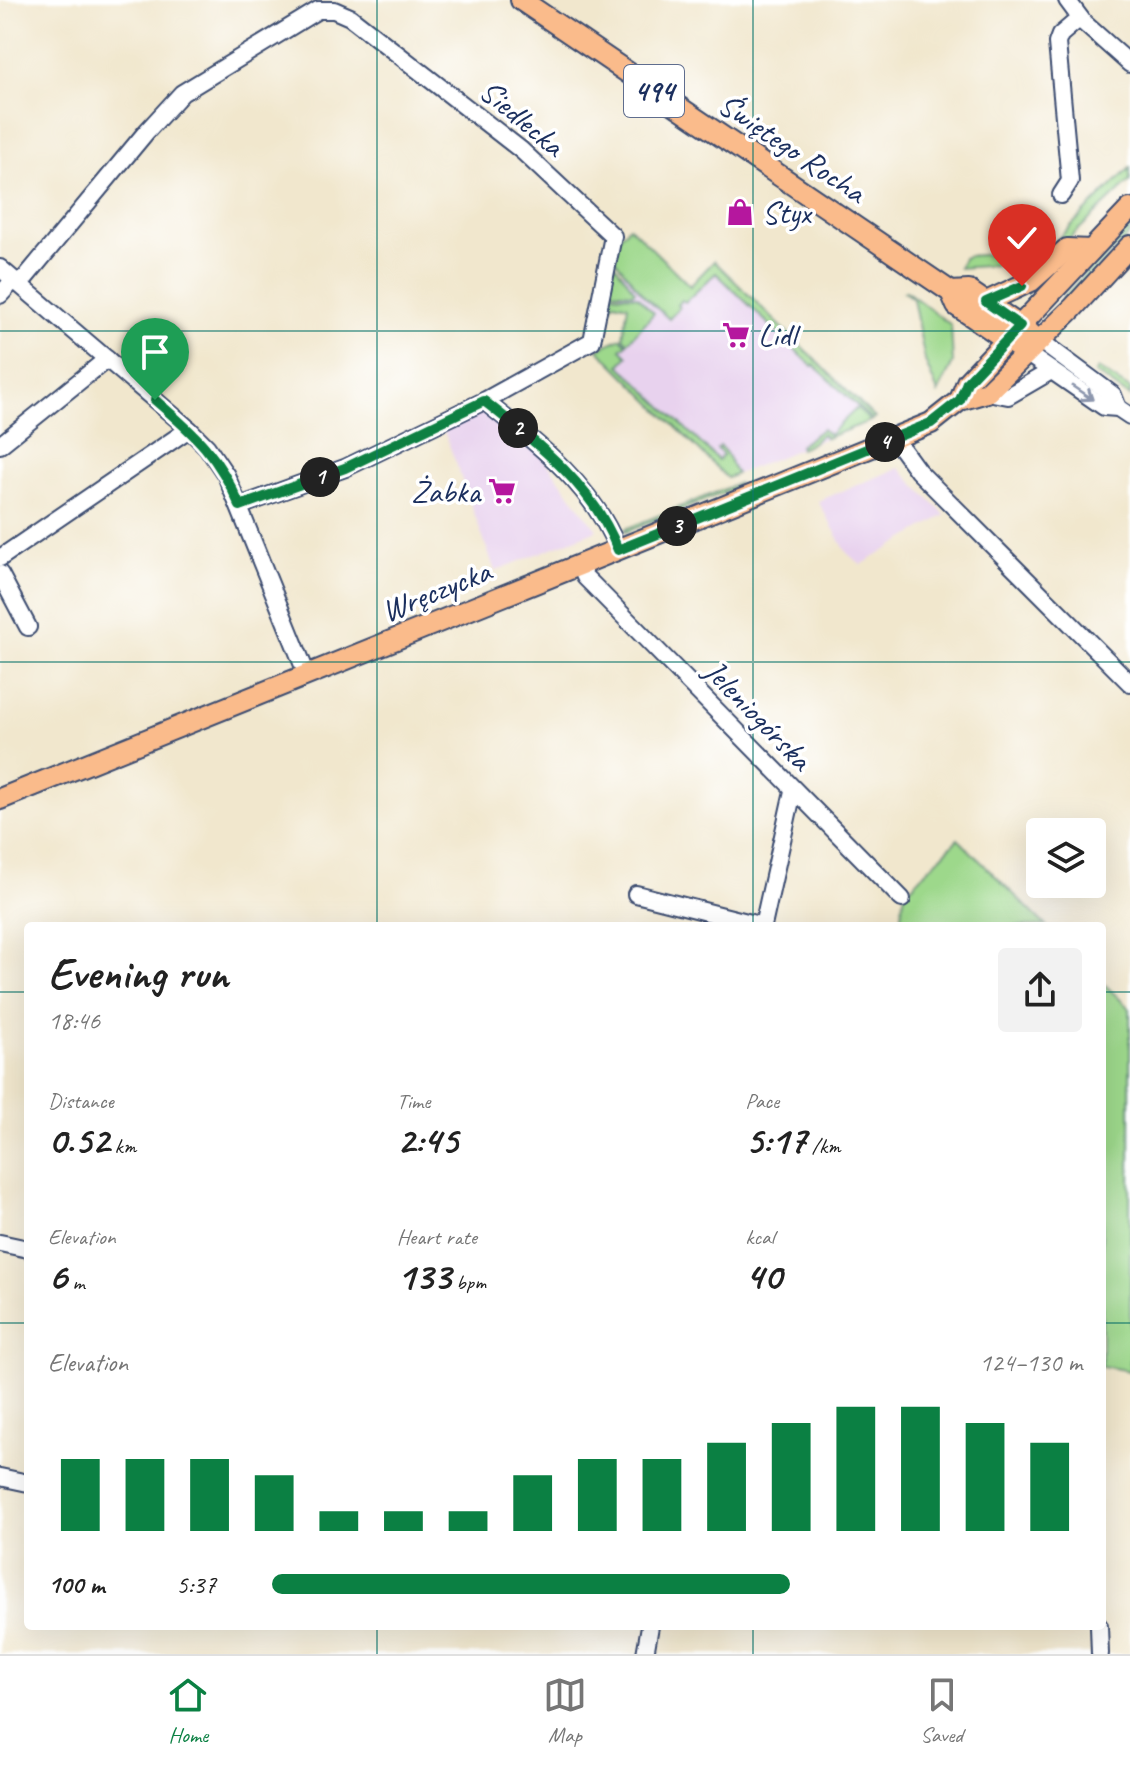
<!DOCTYPE html>
<html lang="en">
<head>
<meta charset="utf-8">
<style>
	:root { --surface:#fff; --page:#f2f2f2; --text:#222; --muted:#767676; --line:#e0e0e0; --accent:#0b8043 }
	body { margin:0; font-family:Caveat,sans-serif; background:var(--page); color:var(--text); height:100vh; display:flex; flex-direction:column; font-size:30px; white-space:nowrap }
	* { box-sizing:border-box; margin:0 }
	p { font-size:26px; color:var(--muted) }
	.icon { flex:none; width:44px; height:44px; fill:none; stroke:currentColor; stroke-width:2; stroke-linecap:round; stroke-linejoin:round }
	.map { position:relative; flex:1; overflow:hidden }
	.panel { position:absolute; left:24px; top:922px; width:1082px; height:708px; display:flex; flex-direction:column; background:var(--surface); border-radius:8px; box-shadow:0 8px 32px #0002 }
	.panel>* { flex:none }
	.buttons { position:absolute; left:1026px; top:818px; display:grid; gap:16px }
	.buttons a { display:grid; place-items:center; width:80px; height:80px; border-radius:8px; background:var(--surface); box-shadow:0 8px 32px #0002; font-size:40px }
	.pin { position:absolute; display:grid; place-items:center; width:68px; height:68px; color:#fff; margin:-82px -34px; border-radius:50% 50% 50% 0; rotate:-45deg; box-shadow:0 0 8px #0007 }
	.pin .icon { rotate:45deg }
	.km { position:absolute; width:40px; height:40px; margin:-20px; border-radius:50%; background:#222; color:#fff; font-size:22px; line-height:40px; text-align:center }
	.round { display:grid; place-items:center; flex:none; width:84px; height:84px; border-radius:8px; background:var(--page) }
	.summary { display:flex; align-items:center; justify-content:space-between; height:136px; padding:0 24px }
	h1 { font-size:44px; font-weight:700; line-height:60px }
	.stats { display:grid; grid-template-columns:repeat(3,1fr); gap:12px; height:136px; padding:8px 24px }
	.stats div { display:grid; align-content:center }
	.stats b { font-size:40px; font-weight:700 }
	.stats small { font-size:22px; font-weight:400 }
	.stats p { font-size:22px }
	.chart { height:224px; padding:16px 24px }
	.chart p { display:flex; justify-content:space-between }
	.chart svg { width:100%; height:144px; margin-top:8px; stroke:var(--accent); stroke-width:6 }
	ul { padding:0 24px; list-style:none; font-size:26px }
	li { display:grid; grid-template-columns:128px 96px 1fr; align-items:center; height:60px }
	li i { height:20px; border-radius:10px; background:var(--accent) }
	.tabs { display:flex; justify-content:space-around; align-items:center; height:112px; border-top:2px solid var(--line); background:var(--surface); font-size:22px; color:var(--muted) }
	.tabs a { display:grid; justify-items:center; gap:4px }
	.tabs .on { color:var(--accent) }
	.map>svg:first-child { display:block }
	.built { fill:#e8d2ee }
	.green { fill:#9dd88b; stroke:#5c8474; stroke-width:2 }
	.lines { fill:none; stroke-linecap:round; stroke-linejoin:round }
	.minor-casing { stroke:#3b4b6f; stroke-width:20 }
	.major-casing { stroke:#3b4b6f; stroke-width:24 }
	.minor { stroke:#fff; stroke-width:16 }
	.major { stroke:#fabb8b; stroke-width:20 }
	.oneway { stroke:#8d97ae }
	.route-casing { stroke:#fff; stroke-width:16 }
	.route { stroke:#0b8043; stroke-width:10 }
	.grid { fill:none; stroke:#0f766e; stroke-width:2; stroke-opacity:0.55 }
	.labels { text-anchor:middle; dominant-baseline:central; stroke-width:7; stroke-linejoin:round; paint-order:stroke }
	.shield { fill:#fff; stroke:#5f6d8e; stroke-width:2 }
	.shield-label { font-size:30px; font-weight:bold; fill:#1b2f5e }
	.street-label { font-size:32px; fill:#1b2f5e; stroke:#fff }
	.poi-label { font-size:32px; fill:#1b2f5e; stroke:#fff; text-anchor:start }
</style>
</head>
<body>
<div class="map">
<svg width="1130" height="1654" viewBox="0 0 1130 1654">
	<rect width="100%" height="100%" fill="#fff"/>
	<filter id="ink" filterUnits="userSpaceOnUse"><feTurbulence type="fractalNoise" baseFrequency=".0125" numOctaves="2"/><feDisplacementMap in="SourceGraphic" scale="16" xChannelSelector="R" yChannelSelector="G"/><feConvolveMatrix kernelMatrix="1 2 1 2 8 2 1 2 1" color-interpolation-filters="sRGB"/></filter>
	<filter id="wash" filterUnits="userSpaceOnUse"><feTurbulence type="fractalNoise" baseFrequency=".006" numOctaves="4" result="noise"/><feDisplacementMap in="SourceGraphic" scale="32" xChannelSelector="R" yChannelSelector="G"/><feGaussianBlur stdDeviation="1.8" result="paint"/><feColorMatrix in="noise" values="0 0 0 0 0 0 0 0 0 0 0 0 0 0 0 0 0 1.4 0 .05"/><feComposite in="paint" operator="in"/></filter>
	<g filter="url(#wash)">
		<rect width="100%" height="100%" fill="#f1e7cd"/>
		<g class="built">
			<path d="M 629,226 L 690,286 L 714,261 L 875,418 L 727,478 L 609,361 L 625,337 L 629,304 L 619,301 Z"/>
			<path d="M 486,409 L 537,449 L 597,530 L 495,571 L 444,431 Z"/>
			<path d="M 899,468 L 945,515 L 861,565 L 847,553 L 818,501 Z"/>
		</g>
		<g class="green">
			<path d="M 1130,168 L 1130,181 L 1034,272 L 1029,267 Z"/>
			<path d="M 1130,225 L 1130,234 L 1066,302 L 1062,298 Z"/>
			<path d="M 629,226 L 690,286 L 714,261 L 875,418 L 872,420 L 814,365 L 812,366 L 716,273 L 685,302 L 682,300 L 677,305 L 679,308 L 669,319 L 643,295 L 615,259 L 618,238 Z"/>
			<path d="M 1035,245 L 1013,264 L 959,268 L 963,258 L 968,256 L 1006,253 L 1006,247 Z"/>
			<path d="M 614,263 L 635,291 L 633,293 L 610,291 Z"/>
			<path d="M 906,291 L 951,325 L 953,363 L 938,393 L 925,361 L 913,299 L 904,292 Z"/>
			<path d="M 610,294 L 637,296 L 654,313 L 628,342 L 623,337 L 628,305 L 614,302 L 607,317 Z"/>
			<path d="M 621,338 L 627,344 L 621,349 L 628,356 L 620,365 L 718,460 L 723,455 L 717,449 L 720,446 L 726,453 L 736,474 L 727,478 L 598,349 Z"/>
			<path d="M 1098,369 L 1130,389 L 1130,397 L 1095,373 Z"/>
			<path d="M 857,408 L 870,421 L 826,438 L 822,434 L 809,445 L 800,449 L 799,446 L 822,429 L 829,435 Z"/>
			<path d="M 739,483 L 733,489 L 626,532 L 625,529 Z"/>
			<path d="M 958,839 L 1046,926 L 899,926 L 905,893 Z"/>
			<path d="M 1102,982 L 1130,1009 L 1130,1371 L 1102,1366 Z"/>
		</g>
	</g>
	<g filter="url(#ink)">
		<g class="lines">
			<g class="minor-casing">
				<g id="minor">
					<path d="M 1067,0 L 1084,23 L 1130,64"/>
					<path d="M 1061,195 L 1070,181 L 1057,43 L 1060,35 L 1080,18"/>
					<path d="M 0,268 L 189,429 L 207,447 L 226,475 L 307,675"/>
					<path d="M 20,284 L 147,131 L 182,93 L 318,10 L 334,10 L 350,17 L 521,150 L 613,236 L 592,341 L 484,401 L 345,468 L 240,506"/>
					<path d="M 0,295 L 14,280"/>
					<path d="M 1039,340 L 1113,395 L 1118,408"/>
					<path d="M 1026,353 L 1104,407 L 1118,408 L 1130,416"/>
					<path d="M 987,392 L 1008,396 L 1051,371"/>
					<path d="M 484,401 C 536,442 594,486 618,550"/>
					<path d="M 894,438 L 918,471 L 1130,683"/>
					<path d="M 0,445 L 107,359"/>
					<path d="M 0,558 L 189,429"/>
					<path d="M 580,565 L 585,577 L 593,585 L 902,899"/>
					<path d="M 0,574 L 28,627"/>
					<path d="M 636,894 L 763,926"/>
					<path d="M 763,926 L 793,791"/>
					<path d="M 0,1243 L 28,1249"/>
					<path d="M 0,1477 L 28,1483"/>
					<path d="M 1099,1626 L 1100,1654"/>
					<path d="M 645,1654 L 650,1626"/>
				</g>
			</g>
			<g class="major-casing">
				<g id="major">
					<path d="M 521,0 L 951,292 L 957,306 L 1026,353"/>
					<path d="M 951,292 L 969,291 L 1030,333"/>
					<path d="M 986,302 L 1031,281 L 1067,249 L 1091,250"/>
					<path d="M 960,400 L 967,382 L 1130,209"/>
					<path d="M 0,799 L 931,423 L 960,400 L 987,392 L 1073,308 L 1130,246"/>
				</g>
			</g>
			<use href="#minor" class="minor"/>
			<use href="#major" class="major"/>
		</g>
		<defs><path id="oneway-shaft" d="M-6 0H5M1.5-3L5.5 0L1.5 3" fill="none" stroke-width="1.6" stroke-linecap="round" stroke-linejoin="round" transform="scale(2)"/></defs>
		<use class="oneway" href="#oneway-shaft" transform="translate(1083 393) rotate(34)"/>
	</g>
	<g class="lines" filter="url(#ink)">
		<g class="route-casing">
			<path id="route" d="M 155,400 C 197,436 218,455 240,506 L 345,468 L 484,401 C 536,442 594,486 618,550 L 931,423 L 960,400 L 967,382 L 1020,326 L 986,302 L 1022,286"/>
		</g>
		<use href="#route" class="route"/>
	</g>
	<path class="grid" d="M 377,0 L 377,926M 753,0 L 753,926M 0,331 L 1130,331M 0,662 L 1130,662M 0,992 L 28,992M 1102,992 L 1130,992M 0,1323 L 28,1323M 1102,1323 L 1130,1323M 377,1626 L 377,1654M 753,1626 L 753,1654"/>
	<defs>
		<g id="shop-bare" transform="scale(2.16)"><path d="M-5-2.5h2.3a2.7 3.5 0 0 1 5.4 0H5L5.5 6h-11ZM-1.5-2.5h3a1.5 2.3 0 0 0-3 0Z" fill="#b5179e" stroke="#fff" stroke-width="2.5" paint-order="stroke"/></g>
		<g id="supermarket-bare" transform="scale(2.16)"><path d="M-6-5.5h2.5l.6 2H6L4.5 2H-2.5L-4.4-4H-6ZM-1.5 3.2a1.3 1.3 0 1 0 .1 0ZM3 3.2a1.3 1.3 0 1 0 .1 0Z" fill="#b5179e" stroke="#fff" stroke-width="2.5" paint-order="stroke"/></g>
	</defs>
	<g fill-rule="evenodd">
		<use href="#shop-bare" x="740" y="212"/>
		<use href="#supermarket-bare" x="736" y="335"/>
		<use href="#supermarket-bare" x="502" y="491"/>
	</g>
	<g class="labels">
		<rect class="shield" x="624" y="65" width="60" height="52" rx="6"/>
		<g class="shield-label">
			<text x="654" y="91">494</text>
		</g>
		<g class="street-label">
			<text transform="translate(522 118) rotate(40)">Siedlecka</text>
			<text transform="translate(792 148) rotate(34)">Świętego Rocha</text>
			<text transform="translate(436 591) rotate(-22)">Wręczycka</text>
			<text transform="translate(758 715) rotate(46)">Jeleniogórska</text>
		</g>
		<g class="poi-label">
			<text x="762" y="212">Styx</text>
			<text x="758" y="335">Lidl</text>
			<text x="480" y="491" text-anchor="end">Żabka</text>
		</g>
	</g>
</svg>
<div class="buttons">
<a><svg class="icon" aria-label="layers" viewBox="0 0 24 24"><path d="M12 4l9 5-9 5-9-5zM3 14l9 5 9-5"/></svg></a>
</div>
<div class="pin" style="left:155px;top:400px;background:#1e9e55"><svg class="icon" aria-label="arrive" viewBox="0 0 24 24"><path d="M6 21V4h12l-3 4 3 4H6"/></svg></div>
<div class="pin" style="left:1022px;top:286px;background:#d93025"><svg class="icon" aria-label="check" viewBox="0 0 24 24"><path d="M5 12l5 5 9-10"/></svg></div>
<b class="km" style="left:320px;top:477px">1</b>
<b class="km" style="left:518px;top:428px">2</b>
<b class="km" style="left:677px;top:526px">3</b>
<b class="km" style="left:885px;top:442px">4</b>
<section class="panel">
<div class="summary"><div><h1>Evening run</h1><p>18:46</p></div><a class="round"><svg class="icon" aria-label="share" viewBox="0 0 24 24"><path d="M12 15V3M7 8l5-5 5 5M5 13v7h14v-7"/></svg></a></div>
<div class="stats">
<div><p>Distance</p><b>0.52<small> km</small></b></div>
<div><p>Time</p><b>2:45</b></div>
<div><p>Pace</p><b>5:17<small> /km</small></b></div>
</div>
<div class="stats">
<div><p>Elevation</p><b>6<small> m</small></b></div>
<div><p>Heart rate</p><b>133<small> bpm</small></b></div>
<div><p>kcal</p><b>40</b></div>
</div>
<div class="chart"><p><span>Elevation</span>124–130 m</p>
<svg viewBox="0 0 160 44" preserveAspectRatio="none"><path d="M5 44V22M15 44V22M25 44V22M35 44V27M45 44V38M55 44V38M65 44V38M75 44V27M85 44V22M95 44V22M105 44V17M115 44V11M125 44V6M135 44V6M145 44V11M155 44V17"/></svg>
</div>
<ul>
<li><b>100 m</b>5:37<i style="width:64%"></i></li>
</ul>
</section>
</div>
<nav class="tabs">
<a class="on"><svg class="icon" aria-label="home" viewBox="0 0 24 24"><path d="M3 11l9-7 9 7M6 9v11h12V9"/></svg>Home</a>
<a><svg class="icon" aria-label="map" viewBox="0 0 24 24"><path d="M3 6l6-2 6 2 6-2v14l-6 2-6-2-6 2zM9 4v14M15 6v14"/></svg>Map</a>
<a><svg class="icon" aria-label="saved" viewBox="0 0 24 24"><path d="M7 4h10v16l-5-4-5 4z"/></svg>Saved</a>
</nav>
</body>
</html>
